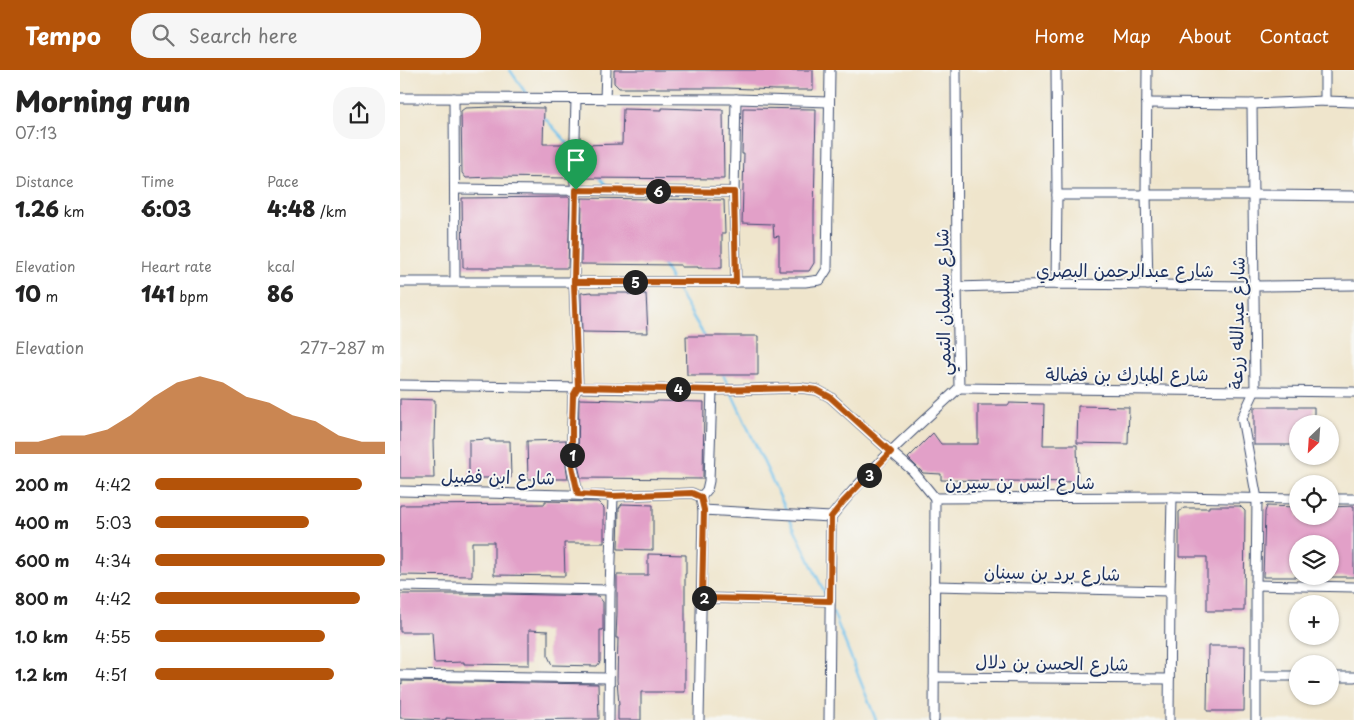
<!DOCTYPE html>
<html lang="en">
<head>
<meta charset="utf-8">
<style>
	:root { --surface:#fff; --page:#f6f6f6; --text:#222; --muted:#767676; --accent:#b45309 }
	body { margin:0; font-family:"Playpen Sans","Playpen Sans Arabic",sans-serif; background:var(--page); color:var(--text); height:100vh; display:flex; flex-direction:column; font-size:19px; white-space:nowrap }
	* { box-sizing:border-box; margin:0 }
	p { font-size:16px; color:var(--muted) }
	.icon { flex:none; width:28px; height:28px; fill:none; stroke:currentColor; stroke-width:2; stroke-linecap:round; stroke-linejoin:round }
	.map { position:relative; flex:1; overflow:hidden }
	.drawer { display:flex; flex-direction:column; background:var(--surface); width:400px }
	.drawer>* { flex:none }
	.needle { width:32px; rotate:205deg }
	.tools { position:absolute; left:889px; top:345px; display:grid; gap:10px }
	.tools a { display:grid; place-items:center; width:50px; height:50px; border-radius:50%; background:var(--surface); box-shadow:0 1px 4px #0004; font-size:25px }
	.pin { position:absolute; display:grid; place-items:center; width:42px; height:42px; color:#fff; margin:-51px -21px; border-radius:50% 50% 50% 0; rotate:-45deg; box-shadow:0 0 5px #0007 }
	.pin .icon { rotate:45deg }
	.km { position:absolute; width:25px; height:25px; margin:-12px; border-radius:50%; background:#222; color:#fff; font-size:14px; line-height:25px; text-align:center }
	.round { display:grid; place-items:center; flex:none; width:52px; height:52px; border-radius:20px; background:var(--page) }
	.overview { display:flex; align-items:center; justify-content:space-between; height:85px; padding:0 15px }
	h1 { font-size:28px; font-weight:800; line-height:38px }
	.stats { display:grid; grid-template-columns:repeat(3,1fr); gap:8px; height:85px; padding:5px 15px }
	.stats div { display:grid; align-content:center }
	.stats b { font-size:21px; font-weight:800 }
	.stats small { font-size:14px; font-weight:400 }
	.stats p { font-size:14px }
	.chart { height:140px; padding:10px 15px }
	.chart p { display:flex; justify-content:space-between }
	.chart svg { width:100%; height:90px; margin-top:5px; fill:var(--accent); opacity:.7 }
	ul { padding:0 15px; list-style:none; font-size:16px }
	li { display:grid; grid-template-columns:80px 60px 1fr; align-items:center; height:38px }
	li i { height:12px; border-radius:6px; background:var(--accent) }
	header { display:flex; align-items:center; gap:30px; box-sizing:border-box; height:70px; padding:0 25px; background:var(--accent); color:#fff }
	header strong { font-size:24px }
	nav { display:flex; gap:28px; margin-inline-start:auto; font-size:18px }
	.search { width:350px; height:45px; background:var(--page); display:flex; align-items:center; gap:12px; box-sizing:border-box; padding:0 18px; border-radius:20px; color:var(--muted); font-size:19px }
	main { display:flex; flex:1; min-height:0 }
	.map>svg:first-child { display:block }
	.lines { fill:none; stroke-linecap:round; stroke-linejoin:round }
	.stream { stroke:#71c2ed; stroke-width:2.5 }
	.building { fill:#e2a0c8 }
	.minor-casing { stroke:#3b4a6e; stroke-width:11 }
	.minor { stroke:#fff; stroke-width:9 }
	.route-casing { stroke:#fff; stroke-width:10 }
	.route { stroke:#b45309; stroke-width:6 }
	.labels { text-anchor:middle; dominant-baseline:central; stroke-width:4; stroke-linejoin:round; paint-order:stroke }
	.street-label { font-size:18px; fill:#1b2f5e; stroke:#f6f6f2 }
</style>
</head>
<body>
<header>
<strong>Tempo</strong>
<div class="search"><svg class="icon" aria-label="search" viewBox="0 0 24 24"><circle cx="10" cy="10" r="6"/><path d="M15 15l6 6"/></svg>Search here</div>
<nav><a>Home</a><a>Map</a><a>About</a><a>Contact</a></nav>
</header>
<main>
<section class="drawer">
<div class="overview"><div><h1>Morning run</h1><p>07:13</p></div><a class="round"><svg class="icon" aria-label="share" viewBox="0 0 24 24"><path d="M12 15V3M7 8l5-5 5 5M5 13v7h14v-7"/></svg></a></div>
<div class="stats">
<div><p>Distance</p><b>1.26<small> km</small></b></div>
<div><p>Time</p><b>6:03</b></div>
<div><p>Pace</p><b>4:48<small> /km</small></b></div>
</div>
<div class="stats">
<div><p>Elevation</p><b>10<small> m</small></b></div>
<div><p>Heart rate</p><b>141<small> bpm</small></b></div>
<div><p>kcal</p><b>86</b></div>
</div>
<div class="chart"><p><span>Elevation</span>277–287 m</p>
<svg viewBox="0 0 160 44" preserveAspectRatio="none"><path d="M0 44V38L10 38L20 35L30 35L40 32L50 25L60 16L70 9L80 6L90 9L100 16L110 19L120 25L130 28L140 35L150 38L160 38V44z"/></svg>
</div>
<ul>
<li><b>200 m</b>4:42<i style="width:90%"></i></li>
<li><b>400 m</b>5:03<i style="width:67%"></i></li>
<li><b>600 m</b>4:34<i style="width:100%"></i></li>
<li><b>800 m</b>4:42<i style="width:89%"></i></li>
<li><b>1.0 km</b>4:55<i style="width:74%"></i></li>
<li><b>1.2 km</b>4:51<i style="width:78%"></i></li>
</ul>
</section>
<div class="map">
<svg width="954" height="650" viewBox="0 0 954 650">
	<rect width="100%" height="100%" fill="#f6f6f2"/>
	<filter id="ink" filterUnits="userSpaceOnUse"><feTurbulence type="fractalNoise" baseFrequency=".02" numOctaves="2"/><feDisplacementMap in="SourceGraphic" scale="10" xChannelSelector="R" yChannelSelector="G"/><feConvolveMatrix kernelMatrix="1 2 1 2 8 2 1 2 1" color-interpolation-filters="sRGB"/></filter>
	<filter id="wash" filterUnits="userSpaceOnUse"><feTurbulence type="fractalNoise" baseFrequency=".0096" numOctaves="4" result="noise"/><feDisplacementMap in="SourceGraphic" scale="20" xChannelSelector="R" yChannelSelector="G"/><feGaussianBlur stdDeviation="1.12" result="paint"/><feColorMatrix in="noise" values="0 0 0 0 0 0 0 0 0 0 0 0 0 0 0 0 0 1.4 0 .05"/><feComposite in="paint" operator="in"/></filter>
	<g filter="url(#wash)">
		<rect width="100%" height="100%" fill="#efe5cc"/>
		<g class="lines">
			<g class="stream">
				<path d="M 110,0 L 127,25"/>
				<path d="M 142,45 L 172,78"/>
				<path d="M 198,106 L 208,117"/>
				<path d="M 262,192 L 271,209"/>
				<path d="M 274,214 L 305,267"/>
				<path d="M 323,304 L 329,317"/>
				<path d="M 331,322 L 387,442"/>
				<path d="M 389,447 L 427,528"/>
				<path d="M 433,542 L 476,650"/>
			</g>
		</g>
		<g id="blocks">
			<g class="building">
				<path d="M 214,0 L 413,0 L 413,20 L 375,20 L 328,18 L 219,18 L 214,13 Z"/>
				<path d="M 94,37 L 144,38 L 143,74 L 169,74 L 168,108 L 92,107 L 66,108 L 62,103 L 61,41 L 65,38 Z"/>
				<path d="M 262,38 L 323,40 L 324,109 L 181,108 L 181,75 L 222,74 L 223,39 L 262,40 Z"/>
				<path d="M 343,38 L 416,39 L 414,143 L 414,193 L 409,201 L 379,201 L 379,166 L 374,167 L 373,154 L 342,153 L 344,84 L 342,84 Z"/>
				<path d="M 168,127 L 170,128 L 168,198 L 63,198 L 62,128 Z"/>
				<path d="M 182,128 L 324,130 L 325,163 L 322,163 L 322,198 L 298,198 L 298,197 L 281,197 L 281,195 L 181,194 Z"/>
				<path d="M 192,222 L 192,223 L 228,223 L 228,224 L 246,224 L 248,263 L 182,262 L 181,223 Z"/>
				<path d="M 286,266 L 358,266 L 358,305 L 287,305 Z"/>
				<path d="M 0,329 L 35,330 L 34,370 L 33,370 L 34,408 L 0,408 Z"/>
				<path d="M 179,329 L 224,330 L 243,332 L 257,332 L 257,331 L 304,332 L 303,409 L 181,408 L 178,395 Z"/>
				<path d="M 609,333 L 644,334 L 643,375 L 677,375 L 678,412 L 541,410 L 541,404 L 523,403 L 508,388 L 533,363 L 541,374 L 578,374 L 578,335 L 609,335 Z"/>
				<path d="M 678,336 L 729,337 L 728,374 L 677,373 Z"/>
				<path d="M 854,337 L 914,337 L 914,354 L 898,354 L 898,375 L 854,375 Z"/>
				<path d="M 90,369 L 90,371 L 110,371 L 111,408 L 69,408 L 69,370 Z"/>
				<path d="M 166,370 L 166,396 L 168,409 L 128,409 L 127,371 Z"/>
				<path d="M 145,431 L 198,432 L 204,438 L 204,473 L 164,473 L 165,506 L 94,505 L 94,472 L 72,472 L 72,506 L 0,505 L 0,435 L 145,434 Z"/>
				<path d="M 222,434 L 253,435 L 253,480 L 218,479 L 219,438 Z"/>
				<path d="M 809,436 L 840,436 L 845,441 L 844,541 L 807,541 L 807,487 L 779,487 L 779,442 L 784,438 L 809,438 Z"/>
				<path d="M 867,436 L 898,437 L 898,446 L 930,446 L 930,437 L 954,436 L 954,507 L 930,507 L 930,474 L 898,474 L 898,507 L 863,507 L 865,442 Z"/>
				<path d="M 248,484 L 286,485 L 286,504 L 285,504 L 285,622 L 241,622 L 241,650 L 218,650 L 218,635 L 219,635 L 217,610 L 218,568 L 216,568 L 217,543 L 217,505 L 248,505 Z"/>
				<path d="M 0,524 L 98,524 L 198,526 L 203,532 L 203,560 L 200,560 L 200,592 L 197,596 L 152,595 L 148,586 L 148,561 L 129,560 L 129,595 L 64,594 L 64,592 L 34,593 L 32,562 L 0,562 Z"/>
				<path d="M 808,576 L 845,576 L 844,641 L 807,641 Z"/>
				<path d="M 2,611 L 198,614 L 199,649 L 83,650 L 46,648 L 46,650 L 0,648 L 0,613 L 2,614 Z"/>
			</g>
		</g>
	</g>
	<g filter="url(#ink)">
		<use href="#blocks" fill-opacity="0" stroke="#3b4a6e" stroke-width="1"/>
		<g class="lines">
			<g class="minor-casing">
				<g id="minor">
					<path d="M 747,0 L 746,125 L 748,215"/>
					<path d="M 0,28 L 336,29 L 429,32"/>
					<path d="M 54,28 L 55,211"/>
					<path d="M 176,29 L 174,106 L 176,120 L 174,212 L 178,317 L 173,326 L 172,355 L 172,396 L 178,424"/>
					<path d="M 205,29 L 206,0"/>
					<path d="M 925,31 L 925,0"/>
					<path d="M 747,33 L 852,34 L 925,31 L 954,32"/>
					<path d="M 852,34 L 855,320 L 842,348 L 857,429 L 856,515 L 856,650"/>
					<path d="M 55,119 L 334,122"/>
					<path d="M 657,125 L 853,125 L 954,126"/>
					<path d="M 336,211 L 334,122 L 336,29"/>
					<path d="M 0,212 L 405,212 L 420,210 L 427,199 L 430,0"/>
					<path d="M 656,214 L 657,125 L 656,0"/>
					<path d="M 557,217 L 656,214 L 853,216 L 954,215"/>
					<path d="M 0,315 L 312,320 L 401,318 L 417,320 L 430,327 L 491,382 L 512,400 L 535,428"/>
					<path d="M 559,318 L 954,322"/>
					<path d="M 0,421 L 213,426 L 292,423 L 301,427 L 303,440 L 299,650"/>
					<path d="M 301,427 L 307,420 L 309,411 L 312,320"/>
					<path d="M 930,429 L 954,429"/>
					<path d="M 303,440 L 431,447"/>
					<path d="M 856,515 L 954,517"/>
					<path d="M 0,516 L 210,520"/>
					<path d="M 534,516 L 770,521"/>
					<path d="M 303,528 L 430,531"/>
					<path d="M 0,605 L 208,608"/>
					<path d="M 857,606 L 898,606"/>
					<path d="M 534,607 L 769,609"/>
					<path d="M 930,607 L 954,607"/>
					<path d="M 209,650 L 210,520 L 213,426"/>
					<path d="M 429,650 L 431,447 C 468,399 515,359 559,318 L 557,217 L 556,0"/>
					<path d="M 534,650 L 535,428 L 772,427 L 898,429"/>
					<path d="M 769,650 L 770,521 L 772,427"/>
				</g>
			</g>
			<use href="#minor" class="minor"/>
		</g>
	</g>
	<g class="lines" filter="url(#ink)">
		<g class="route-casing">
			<path id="route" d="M 176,120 L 174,212 L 178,317 L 173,326 L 172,355 L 172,396 L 178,424 L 213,426 L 292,423 L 301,427 L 304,440 L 302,528 L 430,531 L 431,447 L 443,432 L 491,382 L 430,327 L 417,320 L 401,318 L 312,320 L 178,317 L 174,212 L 336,212 L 334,122 L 176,120"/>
		</g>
		<use href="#route" class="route"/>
	</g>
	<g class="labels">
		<g class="street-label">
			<text x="725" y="199">شارع عبدالرحمن البصري</text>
			<text transform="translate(542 232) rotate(-91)">شارع سليمان التيمي</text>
			<text transform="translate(836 253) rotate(-89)">شارع عبدالله زرعة</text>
			<text x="727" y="303">شارع المبارك بن فضالة</text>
			<text transform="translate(98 406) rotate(1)">شارع ابن فضيل</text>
			<text x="620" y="411">شارع انس بن سيرين</text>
			<text transform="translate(652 502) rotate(1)">شارع برد بن سينان</text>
			<text transform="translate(652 592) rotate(1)">شارع الحسن بن دلال</text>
		</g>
	</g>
</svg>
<div class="tools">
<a><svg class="needle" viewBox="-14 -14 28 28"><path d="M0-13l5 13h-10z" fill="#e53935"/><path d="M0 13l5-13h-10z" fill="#767676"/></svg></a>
<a><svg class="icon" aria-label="locate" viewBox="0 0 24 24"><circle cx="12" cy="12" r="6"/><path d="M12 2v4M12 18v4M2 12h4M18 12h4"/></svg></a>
<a><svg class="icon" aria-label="layers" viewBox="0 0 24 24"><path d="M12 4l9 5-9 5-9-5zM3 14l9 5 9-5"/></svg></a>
<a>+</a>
<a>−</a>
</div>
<div class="pin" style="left:176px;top:120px;background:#1e9e55"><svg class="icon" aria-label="arrive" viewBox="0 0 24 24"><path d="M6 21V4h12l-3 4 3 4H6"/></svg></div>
<b class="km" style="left:172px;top:385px">1</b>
<b class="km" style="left:304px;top:528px">2</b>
<b class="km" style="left:469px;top:405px">3</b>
<b class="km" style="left:278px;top:319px">4</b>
<b class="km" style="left:235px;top:212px">5</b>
<b class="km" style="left:258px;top:121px">6</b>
</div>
</main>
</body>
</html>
